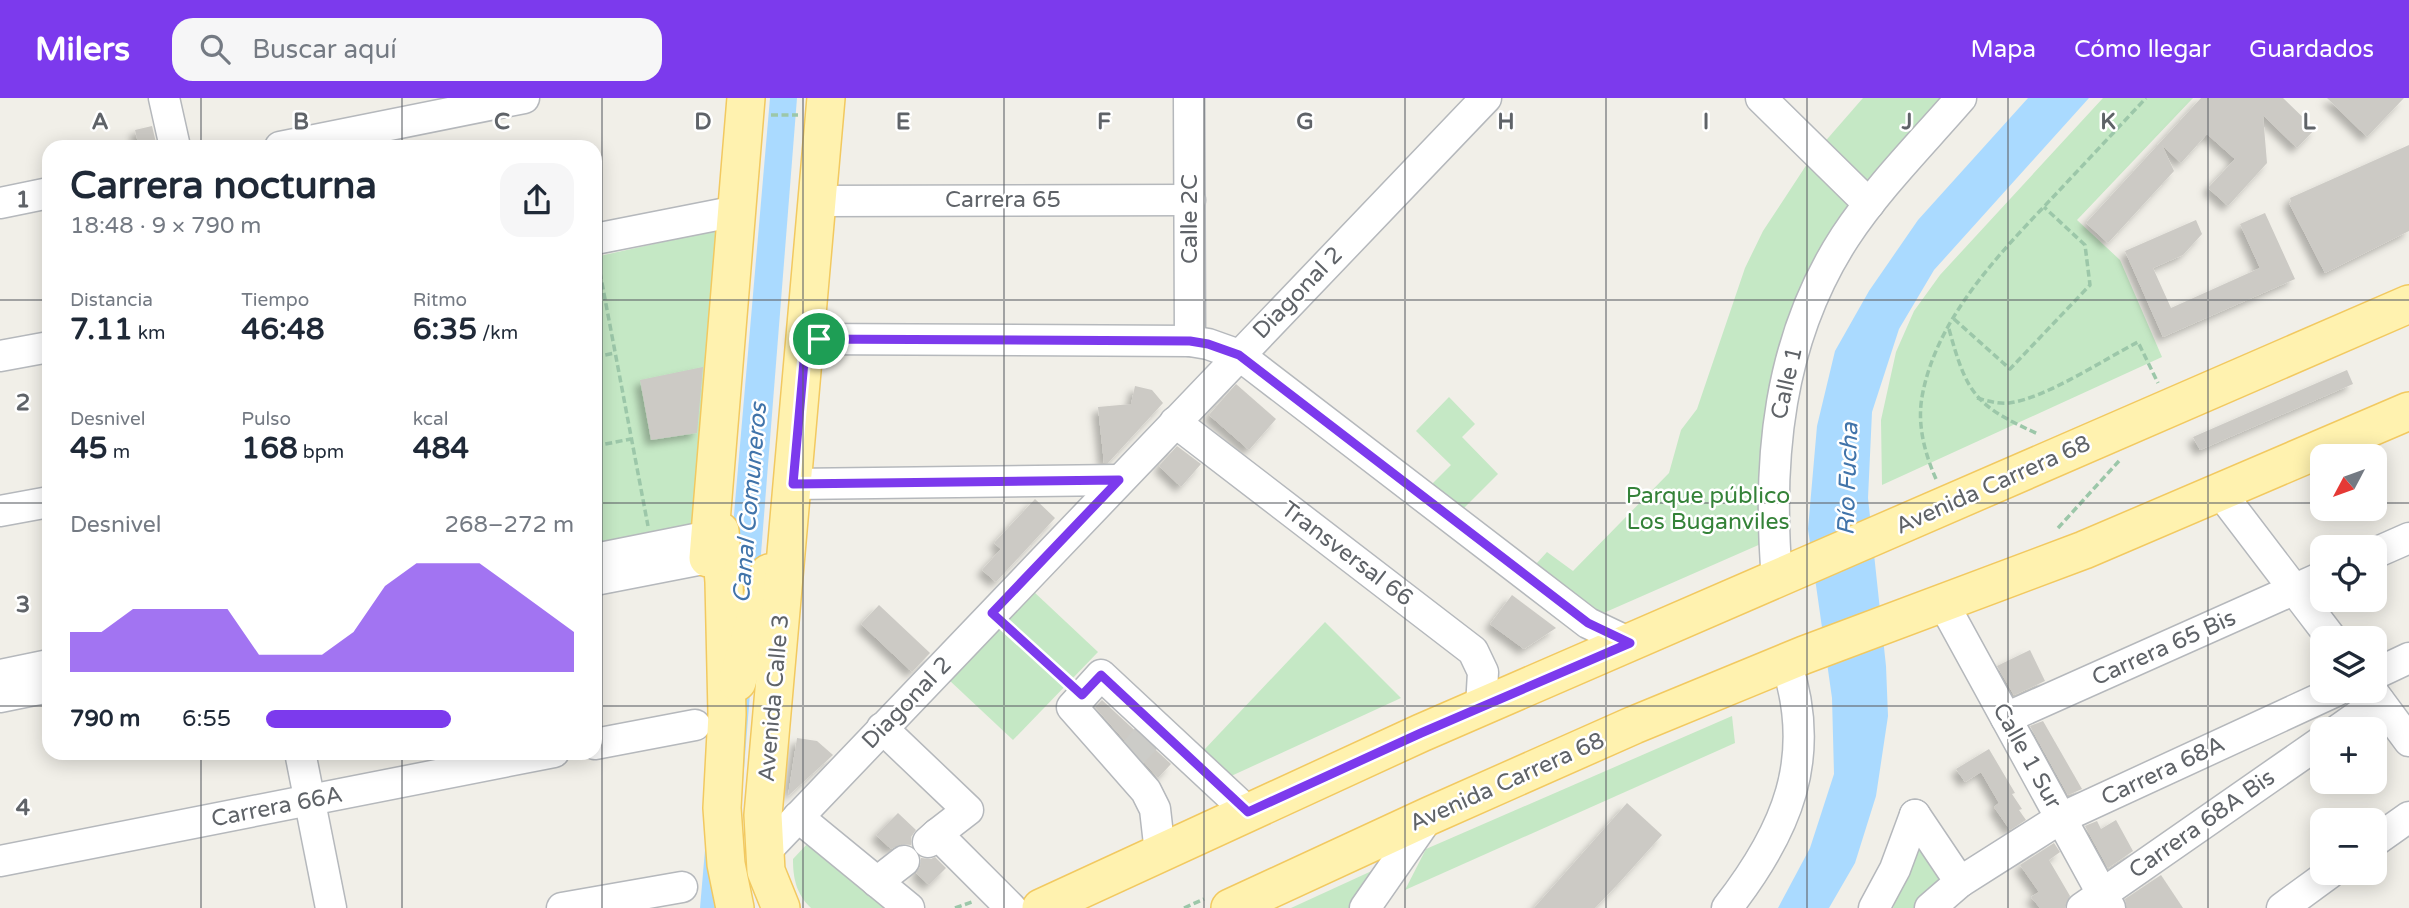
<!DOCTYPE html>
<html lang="es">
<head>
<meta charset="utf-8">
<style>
	:root { --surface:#fff; --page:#f6f6f7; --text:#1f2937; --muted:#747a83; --accent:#7c3aed }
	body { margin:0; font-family:"Varela Round",sans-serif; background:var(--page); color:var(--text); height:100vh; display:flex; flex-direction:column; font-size:26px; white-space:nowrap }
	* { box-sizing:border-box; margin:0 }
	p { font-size:23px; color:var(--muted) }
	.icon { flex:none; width:38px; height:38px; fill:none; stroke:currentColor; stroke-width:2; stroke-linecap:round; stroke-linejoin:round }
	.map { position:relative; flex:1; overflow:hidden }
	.side { position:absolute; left:42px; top:42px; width:560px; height:620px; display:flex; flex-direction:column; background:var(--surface); border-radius:21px; box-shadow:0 4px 18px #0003 }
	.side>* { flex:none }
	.needle { width:46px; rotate:229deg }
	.buttons { position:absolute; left:2310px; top:346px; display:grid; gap:14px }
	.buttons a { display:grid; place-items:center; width:77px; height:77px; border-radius:14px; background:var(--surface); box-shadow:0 4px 18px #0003; font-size:35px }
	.pin { position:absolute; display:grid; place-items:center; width:60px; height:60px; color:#fff; margin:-30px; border:4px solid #fff; border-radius:50%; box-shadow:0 2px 7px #0007 }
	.round { display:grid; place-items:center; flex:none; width:74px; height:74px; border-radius:21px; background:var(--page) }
	.headline { display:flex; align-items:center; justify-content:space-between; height:119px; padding:0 28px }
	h1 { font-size:38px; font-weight:700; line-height:52px }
	.metrics { display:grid; grid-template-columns:repeat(3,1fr); gap:10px; height:119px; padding:7px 28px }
	.metrics div { display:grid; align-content:center }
	.metrics b { font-size:30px; font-weight:700 }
	.metrics small { font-size:19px; font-weight:400 }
	.metrics p { font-size:19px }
	.chart { height:196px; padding:14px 28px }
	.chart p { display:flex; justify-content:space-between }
	.chart svg { width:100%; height:126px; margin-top:7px; fill:var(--accent); opacity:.7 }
	ul { padding:0 28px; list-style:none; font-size:23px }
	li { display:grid; grid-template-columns:112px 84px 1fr; align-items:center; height:52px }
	li i { height:18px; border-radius:9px; background:var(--accent) }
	header { display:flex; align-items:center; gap:42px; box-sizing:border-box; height:98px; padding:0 35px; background:var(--accent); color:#fff }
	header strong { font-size:33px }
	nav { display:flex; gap:38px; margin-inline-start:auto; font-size:24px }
	.search { width:490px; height:63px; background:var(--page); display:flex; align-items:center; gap:18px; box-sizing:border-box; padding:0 24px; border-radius:21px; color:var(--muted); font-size:26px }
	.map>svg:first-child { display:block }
	.green { fill:#c5e8c5 }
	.water { fill:#aadaff }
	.building { fill:#cccac5; filter:url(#shadow) }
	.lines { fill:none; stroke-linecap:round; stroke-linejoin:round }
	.minor-tunnel { stroke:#ccccc8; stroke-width:30; stroke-dasharray:30 15; stroke-linecap:butt }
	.minor-casing { stroke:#b5b8bc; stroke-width:33 }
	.major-casing { stroke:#f2c960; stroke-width:40 }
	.path { stroke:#9cc7a9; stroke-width:3.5; stroke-dasharray:7 3.5; stroke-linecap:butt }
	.minor { stroke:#fff; stroke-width:30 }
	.major { stroke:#fff2af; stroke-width:37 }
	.route-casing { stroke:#fff; stroke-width:14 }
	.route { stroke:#7c3aed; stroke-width:9 }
	.grid { fill:none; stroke:#5f6368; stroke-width:2; stroke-opacity:0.55 }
	.labels { text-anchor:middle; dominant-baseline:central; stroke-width:5; stroke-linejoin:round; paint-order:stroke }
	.street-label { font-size:23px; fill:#5f6368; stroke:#fff }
	.park-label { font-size:23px; fill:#348238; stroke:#fff }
	.water-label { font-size:24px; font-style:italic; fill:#4174aa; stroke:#fff }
	.grid-label { font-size:23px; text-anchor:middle; font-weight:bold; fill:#5f6368; stroke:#fff; stroke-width:5; stroke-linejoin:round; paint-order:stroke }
</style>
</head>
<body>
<header>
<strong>Milers</strong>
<div class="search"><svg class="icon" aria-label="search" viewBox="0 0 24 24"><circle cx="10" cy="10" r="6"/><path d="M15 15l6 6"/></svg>Buscar aquí</div>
<nav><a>Mapa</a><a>Cómo llegar</a><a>Guardados</a></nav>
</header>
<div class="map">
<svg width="2409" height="810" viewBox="0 0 2409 810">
	<defs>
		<filter id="shadow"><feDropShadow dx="-5.5" dy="5.5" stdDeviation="3.5" flood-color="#0004"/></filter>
	</defs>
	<rect width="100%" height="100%" fill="#f1efe8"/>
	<g class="green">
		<path d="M 1863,0 L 1948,0 L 1867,93 L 1822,47 Z"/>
		<path d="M 2103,0 L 2193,0 L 2077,122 L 2120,162 L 2162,259 L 1882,387 L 1881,322 L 1896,254 L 1914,213 L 1940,177 Z"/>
		<path d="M 1809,63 L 1856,106 L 1835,137 L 1763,445 L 1599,517 L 1536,466 L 1547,454 L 1573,473 L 1669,375 L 1681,332 L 1697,311 L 1745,170 L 1763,133 Z"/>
		<path d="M 717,132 L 692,428 L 595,446 L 595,159 Z"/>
		<path d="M 1449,299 L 1475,326 L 1462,339 L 1498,376 L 1450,424 L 1420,398 L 1451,367 L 1416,333 Z"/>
		<path d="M 1033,493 L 1098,554 L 1013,642 L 949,582 Z"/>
		<path d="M 1325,524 L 1401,600 L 1229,679 L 1203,653 Z"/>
		<path d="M 1732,618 L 1735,645 L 1405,792 L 1426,751 Z"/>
		<path d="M 1916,739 L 1949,785 L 1915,810 L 1893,810 Z"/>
		<path d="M 809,744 L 887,810 L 811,810 C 796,796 793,780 793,761 Z"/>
		<path d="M 1376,771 L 1349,810 L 1291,810 Z"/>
	</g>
	<g class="water">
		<path d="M 770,0 L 797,0 L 733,810 L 700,810 Z"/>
		<path d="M 2028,0 L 2089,0 L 1934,172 L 1899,231 L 1872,314 L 1868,400 L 1886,568 L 1888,618 L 1876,698 L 1855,765 L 1829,810 L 1778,810 L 1810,750 L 1834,676 L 1832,600 L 1808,431 L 1817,328 L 1835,253 L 1869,193 L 1918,122 Z"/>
	</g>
	<g class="building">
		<path d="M 2201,0 L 2283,0 L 2315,31 L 2297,50 L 2263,17 L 2267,65 L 2228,108 L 2208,90 L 2235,61 L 2207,36 L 2181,65 L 2162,47 L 2174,73 L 2108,145 L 2086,125 Z"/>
		<path d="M 2327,0 L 2404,0 L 2367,39 Z"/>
		<path d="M 152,28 L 157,49 L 139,49 L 135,32 Z"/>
		<path d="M 2409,47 L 2409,133 L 2325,175 L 2289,105 L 2291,104 L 2290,100 Z"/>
		<path d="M 2265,115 L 2295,181 L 2163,239 L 2125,153 L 2196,122 L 2202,136 L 2183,157 L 2153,170 L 2171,210 L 2260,170 L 2240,126 Z"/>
		<path d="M 703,269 L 697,335 L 651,342 L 640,282 Z"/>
		<path d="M 2347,272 L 2353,286 L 2200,352 L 2193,339 Z"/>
		<path d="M 1236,286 L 1276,321 L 1249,352 L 1209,317 Z"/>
		<path d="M 1135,288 L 1152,292 L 1163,305 L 1108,365 L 1104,365 L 1098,309 L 1131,306 Z"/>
		<path d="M 1177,348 L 1201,366 L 1181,389 L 1159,368 Z"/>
		<path d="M 1035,401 L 1055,420 L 996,484 L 982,472 L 1001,451 L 994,445 Z"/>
		<path d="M 1512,497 L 1556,530 L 1524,551 L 1490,526 Z"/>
		<path d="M 879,507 L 930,555 L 912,574 L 861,526 Z"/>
		<path d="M 2030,552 L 2045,583 L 2014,597 L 1997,568 Z"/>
		<path d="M 1102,602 L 1171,666 L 1158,680 L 1095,609 Z"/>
		<path d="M 2043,623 L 2082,691 L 2068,697 L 2030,628 Z"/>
		<path d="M 797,640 L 817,643 L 833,657 L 788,698 Z"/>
		<path d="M 1989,651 L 2015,695 L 2012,696 L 2022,711 L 2019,712 L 2026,722 L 2010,732 L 1994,709 L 1999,705 L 1981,674 L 1965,684 L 1956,671 Z"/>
		<path d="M 1627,705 L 1662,737 L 1618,786 L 1595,810 L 1534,810 Z"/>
		<path d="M 898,715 L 916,732 L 911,739 L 911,747 L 901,746 L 891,751 L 876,737 Z"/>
		<path d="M 2116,722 L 2133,753 L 2108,770 L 2085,728 L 2097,723 L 2101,731 Z"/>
		<path d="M 2054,745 L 2060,754 L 2049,762 L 2070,798 L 2065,810 L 2040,810 L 2031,799 L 2039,794 L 2020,767 Z"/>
		<path d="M 935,759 L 946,770 L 929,787 L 916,775 L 920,769 L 921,760 L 931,761 Z"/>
		<path d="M 2161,777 L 2183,810 L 2127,810 L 2125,801 Z"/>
	</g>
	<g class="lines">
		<path class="minor-tunnel" d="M 1132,656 L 1151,635"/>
		<g class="minor-casing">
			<g id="minor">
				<path d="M 164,0 L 175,49"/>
				<path d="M 1189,0 L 1190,243"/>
				<path d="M 1761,0 L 1869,106"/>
				<path d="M 280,49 L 524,0"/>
				<path d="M 817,103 L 1190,102"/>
				<path d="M 0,105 L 49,95"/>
				<path d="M 595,141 L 737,113"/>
				<path d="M 806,241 L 1190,243 L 1208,246 L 1239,257 L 1588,525 L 1630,545"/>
				<path d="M 0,258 L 49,249"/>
				<path d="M 1175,324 L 1473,553 L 1483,574 L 1481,609"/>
				<path d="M 793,386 L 1119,382"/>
				<path d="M 2220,394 L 2332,541"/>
				<path d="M 0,413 L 49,404"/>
				<path d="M 2375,455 L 2409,440"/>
				<path d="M 595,461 L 710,438"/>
				<path d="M 1777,481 C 1767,362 1778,242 1845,139 C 1878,89 1922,45 1961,0"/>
				<path d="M 595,482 L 708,460"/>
				<path d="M 1943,505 L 2110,810"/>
				<path d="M 2375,576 L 2409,560"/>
				<path d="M 0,577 L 49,567"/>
				<path d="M 2372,593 L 2409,643"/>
				<path d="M 0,599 L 49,589"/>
				<path d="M 2006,620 L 2322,479"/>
				<path d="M 882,630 L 968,712 L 937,736"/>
				<path d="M 2338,632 L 2379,603"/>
				<path d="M 595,646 L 695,627"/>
				<path d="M 300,654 L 331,810"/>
				<path d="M 1915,717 L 1960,784"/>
				<path d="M 798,719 L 909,810"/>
				<path d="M 2375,743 L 2409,719"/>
				<path d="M 928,744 L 937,736 L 1011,810"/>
				<path d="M 764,755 L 1486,0"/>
				<path d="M 1160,755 L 1155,711 L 1146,693 L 1072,609 L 1101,577 L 1248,714"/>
				<path d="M 0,763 L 554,654"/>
				<path d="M 877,784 L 904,763"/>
				<path d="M 562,810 L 682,789"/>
				<path d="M 1365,810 L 1429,718"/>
				<path d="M 1727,810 C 1787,733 1818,660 1786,564"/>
				<path d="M 1874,810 L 1895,771 L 1915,717"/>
				<path d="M 1930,810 L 1960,784 L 2061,720 L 2336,593"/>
				<path d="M 2082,810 L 2322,643"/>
				<path d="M 2282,810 L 2330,775"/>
			</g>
		</g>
		<g class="major-casing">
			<g id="major">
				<path d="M 720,433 L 724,484 L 727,616 L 722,710 L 726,766 L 735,810"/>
				<path d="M 708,460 L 746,0"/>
				<path d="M 737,584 L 769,475"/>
				<path d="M 781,810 L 766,773 L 763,717 L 826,0"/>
				<path d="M 1041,810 L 1421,635 L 2409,206"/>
				<path d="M 1230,810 L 1429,718 L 1634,627 L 1804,557 L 2084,452 L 2409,313"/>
			</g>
		</g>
		<g class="path">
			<path d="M 771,17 L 798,17"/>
			<path d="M 598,164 L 648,428"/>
			<path d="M 1954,221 L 2010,271 L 2090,187 L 2085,147 L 2044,109"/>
			<path d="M 1949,231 C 1967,297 1976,308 2038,336"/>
			<path d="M 595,259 L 615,255"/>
			<path d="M 1977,300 C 1988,303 1998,306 2009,305 C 2046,300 2103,262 2138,244 L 2158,285"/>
			<path d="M 595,348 L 631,341"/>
			<path d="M 1936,381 C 1925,356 1917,327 1922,299 C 1936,219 2002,153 2055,97 C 2085,65 2116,32 2146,0"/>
			<path d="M 2058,430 L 2119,363"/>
			<path d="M 1009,531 L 1066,582"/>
			<path d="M 955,810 L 972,804"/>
			<path d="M 1184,810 L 1204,801"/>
		</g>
		<use href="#minor" class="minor"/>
		<use href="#major" class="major"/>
	</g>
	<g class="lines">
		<g class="route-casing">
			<path id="route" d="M 806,241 L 1190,243 L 1208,246 L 1239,257 L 1588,525 L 1630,545 L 1421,635 L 1248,714 L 1101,577 L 1082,597 L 992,515 L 1119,382 L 793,386 Z"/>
		</g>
		<use href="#route" class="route"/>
	</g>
	<path class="grid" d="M 201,0 L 201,49M 402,0 L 402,49M 602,0 L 602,810M 803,0 L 803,810M 1004,0 L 1004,810M 1204,0 L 1204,810M 1405,0 L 1405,810M 1606,0 L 1606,810M 1807,0 L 1807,810M 2008,0 L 2008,810M 2208,0 L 2208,810M 0,202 L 49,202M 595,202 L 2409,202M 0,405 L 49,405M 595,405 L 2322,405M 2375,405 L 2409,405M 0,608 L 49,608M 595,608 L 2409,608M 201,654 L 201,810M 402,654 L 402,810"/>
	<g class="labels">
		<g class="street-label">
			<text x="1003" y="102">Carrera 65</text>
			<text transform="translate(1190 121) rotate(-90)">Calle 2C</text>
			<text transform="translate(1298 195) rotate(-46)">Diagonal 2</text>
			<text transform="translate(1787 285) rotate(-77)">Calle 1</text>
			<text transform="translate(1993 387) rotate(-24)">Avenida Carrera 68</text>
			<text transform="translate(1347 456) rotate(37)">Transversal 66</text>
			<text transform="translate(2164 550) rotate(-24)">Carrera 65 Bis</text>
			<text transform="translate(774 600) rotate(-85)">Avenida Calle 3</text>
			<text transform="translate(907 605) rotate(-46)">Diagonal 2</text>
			<text transform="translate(2027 658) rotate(61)">Calle 1 Sur</text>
			<text transform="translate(2163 673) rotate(-25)">Carrera 68A</text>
			<text transform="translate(1507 684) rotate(-24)">Avenida Carrera 68</text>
			<text transform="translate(277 709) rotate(-11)">Carrera 66A</text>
			<text transform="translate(2202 726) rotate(-35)">Carrera 68A Bis</text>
		</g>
		<g class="park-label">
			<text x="1708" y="398">Parque público<tspan x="1708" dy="26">Los Buganviles</tspan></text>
		</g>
		<g class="water-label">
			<text transform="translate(1848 381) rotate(-88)">Río Fucha</text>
			<text transform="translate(750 405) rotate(-85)">Canal Comuneros</text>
		</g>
	</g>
	<g class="grid-label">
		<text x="100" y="31">A</text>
		<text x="301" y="31">B</text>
		<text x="502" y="31">C</text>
		<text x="703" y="31">D</text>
		<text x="903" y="31">E</text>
		<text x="1104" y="31">F</text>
		<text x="1305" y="31">G</text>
		<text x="1506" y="31">H</text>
		<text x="1706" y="31">I</text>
		<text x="1907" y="31">J</text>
		<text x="2108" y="31">K</text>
		<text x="2309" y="31">L</text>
		<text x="23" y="109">1</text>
		<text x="23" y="312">2</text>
		<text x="23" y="514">3</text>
		<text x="23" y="717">4</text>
	</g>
</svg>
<div class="buttons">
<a><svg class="needle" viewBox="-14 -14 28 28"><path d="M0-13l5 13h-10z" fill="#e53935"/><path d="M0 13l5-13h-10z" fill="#747a83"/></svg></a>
<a><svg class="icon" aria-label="locate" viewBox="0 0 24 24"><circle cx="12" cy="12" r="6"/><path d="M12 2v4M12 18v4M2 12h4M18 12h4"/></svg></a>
<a><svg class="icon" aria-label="layers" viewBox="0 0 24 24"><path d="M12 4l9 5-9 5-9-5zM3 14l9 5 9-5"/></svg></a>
<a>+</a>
<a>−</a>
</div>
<div class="pin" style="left:819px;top:241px;background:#1e9e55"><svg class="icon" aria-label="arrive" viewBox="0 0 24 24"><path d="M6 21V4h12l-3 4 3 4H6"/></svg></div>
<section class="side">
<div class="headline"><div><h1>Carrera nocturna</h1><p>18:48 · 9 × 790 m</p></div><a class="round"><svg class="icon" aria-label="share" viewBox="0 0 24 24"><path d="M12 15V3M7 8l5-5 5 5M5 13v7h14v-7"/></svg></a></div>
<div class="metrics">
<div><p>Distancia</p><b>7.11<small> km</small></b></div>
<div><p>Tiempo</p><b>46:48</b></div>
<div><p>Ritmo</p><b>6:35<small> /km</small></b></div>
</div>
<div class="metrics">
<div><p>Desnivel</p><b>45<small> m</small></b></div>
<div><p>Pulso</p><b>168<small> bpm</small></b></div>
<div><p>kcal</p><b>484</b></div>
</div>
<div class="chart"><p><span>Desnivel</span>268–272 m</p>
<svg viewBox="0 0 160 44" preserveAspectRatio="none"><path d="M0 44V30L10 30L20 22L30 22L40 22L50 22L60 38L70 38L80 38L90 30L100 14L110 6L120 6L130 6L140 14L150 22L160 30V44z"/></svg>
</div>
<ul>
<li><b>790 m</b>6:55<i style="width:60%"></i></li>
</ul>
</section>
</div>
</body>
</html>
